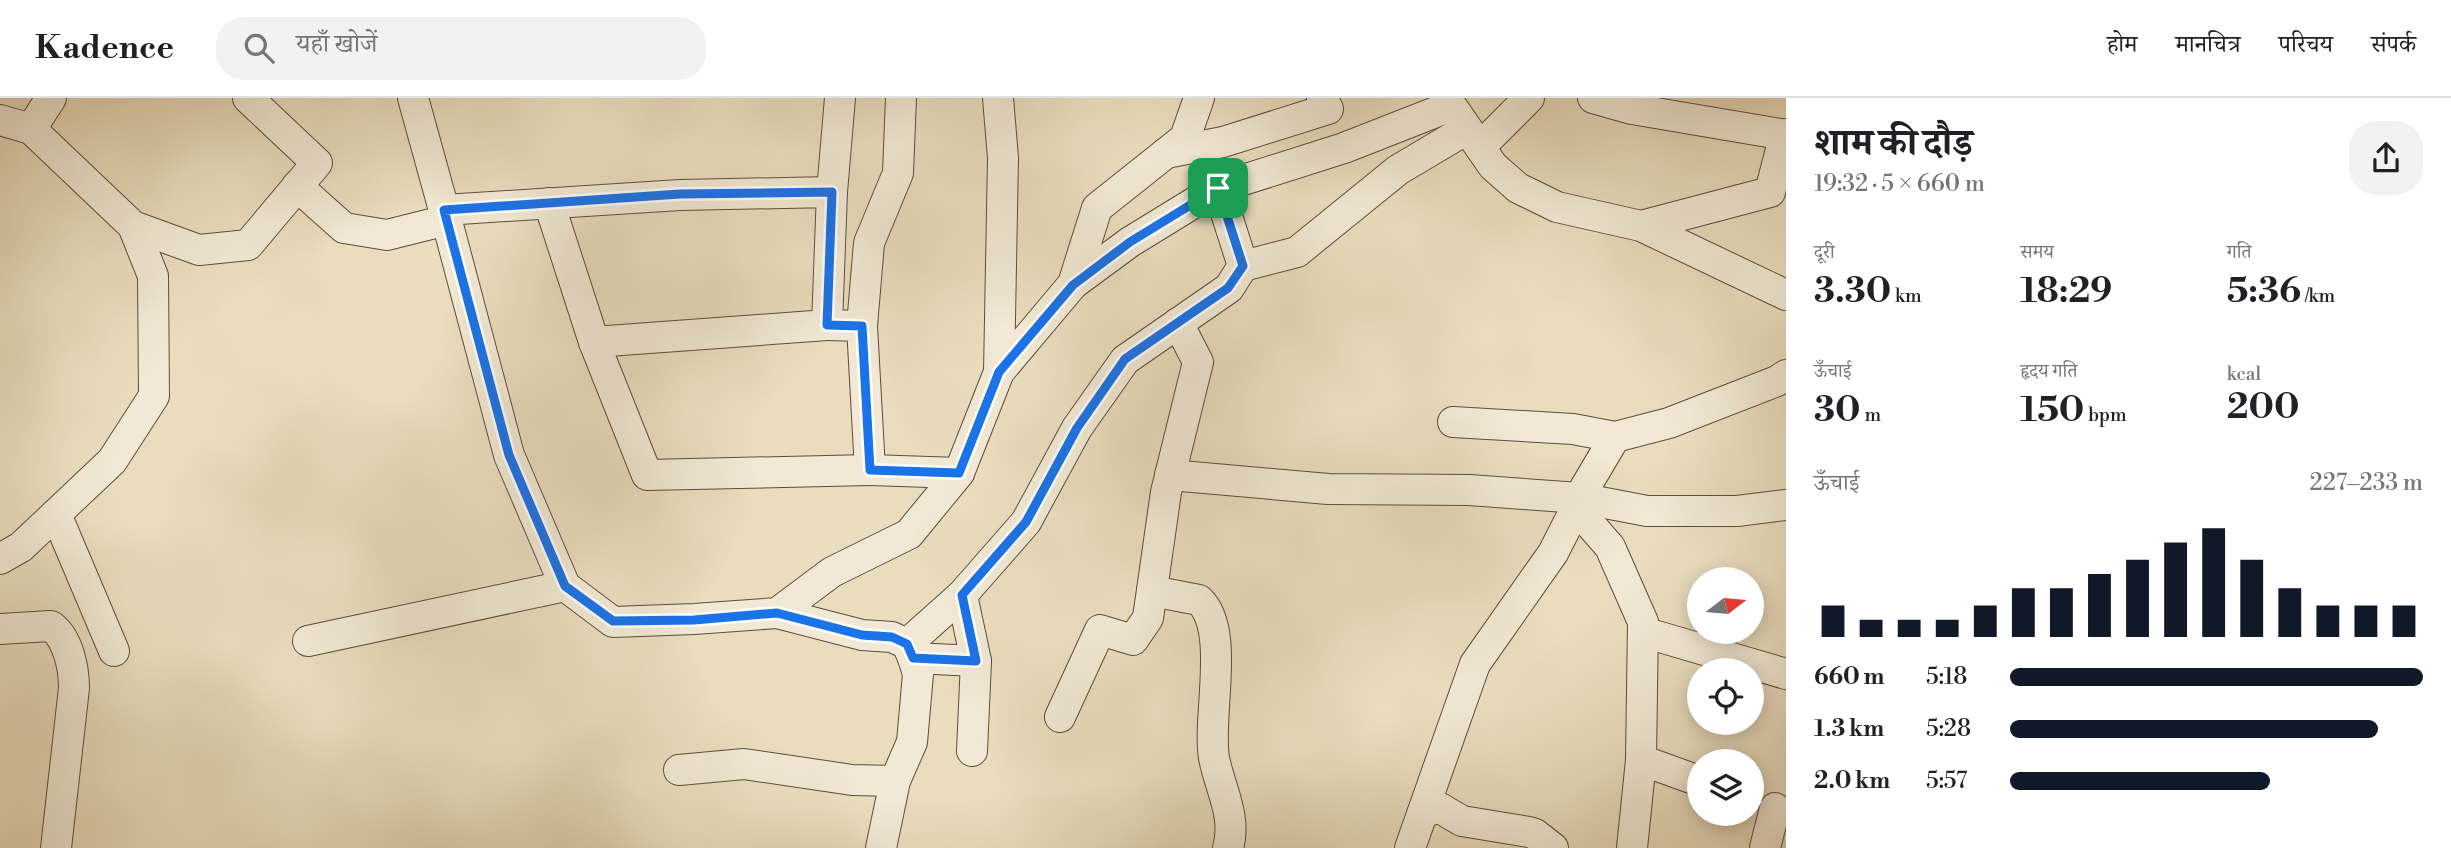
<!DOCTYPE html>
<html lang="hi">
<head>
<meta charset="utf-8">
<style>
	:root { --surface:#fff; --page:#f2f2f2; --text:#202124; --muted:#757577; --line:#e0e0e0; --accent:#111827 }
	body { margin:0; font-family:"Libre Bodoni","Noto Serif Devanagari",serif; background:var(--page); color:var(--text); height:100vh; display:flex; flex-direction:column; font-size:26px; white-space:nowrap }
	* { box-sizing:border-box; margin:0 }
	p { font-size:23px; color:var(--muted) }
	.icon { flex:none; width:38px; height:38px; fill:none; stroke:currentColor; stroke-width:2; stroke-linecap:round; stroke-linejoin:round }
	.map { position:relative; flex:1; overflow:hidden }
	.side { display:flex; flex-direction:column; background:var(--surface); width:665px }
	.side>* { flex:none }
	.needle { width:46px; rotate:74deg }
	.tools { position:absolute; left:1687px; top:469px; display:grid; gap:14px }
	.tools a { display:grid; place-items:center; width:77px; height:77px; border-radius:50%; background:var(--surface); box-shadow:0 4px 18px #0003; font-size:35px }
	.pin { position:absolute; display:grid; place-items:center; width:60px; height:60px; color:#fff; margin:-30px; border-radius:14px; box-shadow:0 4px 10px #0006 }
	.round { display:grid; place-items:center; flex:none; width:74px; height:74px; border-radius:28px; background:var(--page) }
	.head { display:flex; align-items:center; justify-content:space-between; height:119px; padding:0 28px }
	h1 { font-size:38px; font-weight:700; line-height:52px }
	.metrics { display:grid; grid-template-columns:repeat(3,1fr); gap:10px; height:119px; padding:7px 28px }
	.metrics div { display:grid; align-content:center }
	.metrics b { font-size:35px; font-weight:700 }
	.metrics small { font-size:19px; font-weight:400 }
	.metrics p { font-size:19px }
	.chart { height:196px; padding:14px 28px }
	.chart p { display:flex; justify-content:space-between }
	.chart svg { width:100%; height:126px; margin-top:7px; stroke:var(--accent); stroke-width:6 }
	ul { padding:0 28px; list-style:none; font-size:23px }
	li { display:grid; grid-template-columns:112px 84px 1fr; align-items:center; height:52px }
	li i { height:18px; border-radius:9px; background:var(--accent) }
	header { display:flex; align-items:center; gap:42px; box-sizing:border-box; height:98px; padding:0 35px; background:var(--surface); border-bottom:2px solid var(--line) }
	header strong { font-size:33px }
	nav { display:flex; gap:38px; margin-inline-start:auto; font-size:24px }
	.search { width:490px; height:63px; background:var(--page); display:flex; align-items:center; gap:18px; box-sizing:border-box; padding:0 24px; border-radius:28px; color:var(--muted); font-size:26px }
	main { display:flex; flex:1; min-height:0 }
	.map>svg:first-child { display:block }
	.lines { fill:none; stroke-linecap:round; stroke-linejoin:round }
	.minor-casing { stroke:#614c3c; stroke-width:32 }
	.minor { stroke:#f1e9d5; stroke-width:30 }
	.route-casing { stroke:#fff; stroke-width:14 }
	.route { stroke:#1a73e8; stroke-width:9 }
</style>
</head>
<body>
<header>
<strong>Kadence</strong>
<div class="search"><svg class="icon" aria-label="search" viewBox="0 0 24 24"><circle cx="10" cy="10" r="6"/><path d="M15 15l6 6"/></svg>यहाँ खोजें</div>
<nav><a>होम</a><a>मानचित्र</a><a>परिचय</a><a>संपर्क</a></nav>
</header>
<main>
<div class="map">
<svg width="1786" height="750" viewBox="0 0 1786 750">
	<rect width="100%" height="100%" fill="#e9ddbe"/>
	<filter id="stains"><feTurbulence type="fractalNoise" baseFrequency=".00286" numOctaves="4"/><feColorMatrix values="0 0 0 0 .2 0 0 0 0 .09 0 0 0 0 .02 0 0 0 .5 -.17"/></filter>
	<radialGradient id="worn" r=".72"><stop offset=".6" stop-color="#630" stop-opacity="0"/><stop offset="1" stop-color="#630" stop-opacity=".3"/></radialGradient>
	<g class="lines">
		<g class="minor-casing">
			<g id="minor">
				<path d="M 413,0 L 444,112 L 680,97 L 832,94 L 827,227 L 862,228 L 870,372 L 959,375 L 999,274 L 1073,186 L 1097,110 L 1185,40 L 1199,0"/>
				<path d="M 998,0 L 1003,60 L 999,274"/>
				<path d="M 1446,0 L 1493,68 L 1518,90 L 1557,109 L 1641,128 L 1786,197"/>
				<path d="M 1593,0 L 1632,11 L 1786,37"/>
				<path d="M 0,22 L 31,31"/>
				<path d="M 1480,49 L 1529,0"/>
				<path d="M 1166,55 L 1223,44 L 1328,11 L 1322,0"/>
				<path d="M 297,88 L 344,130 L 387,137 L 447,122"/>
				<path d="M 1218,90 L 1344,50 L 1451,8"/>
				<path d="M 832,94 L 840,0"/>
				<path d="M 549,105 L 594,244 L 647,377 L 870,372"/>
				<path d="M 444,112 L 509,357 L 565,488 L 613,524 L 694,521 L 777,515 L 832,474 L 909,436 L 959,375"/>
				<path d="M 133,128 L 199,152 L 248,147 L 317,65 L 248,0"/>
				<path d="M 1641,128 L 1770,94 L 1785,36"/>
				<path d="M 1243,168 L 1297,154 L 1398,72 L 1467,31"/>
				<path d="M 862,228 L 869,145 L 898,75 L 901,0"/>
				<path d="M 594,244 L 827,227"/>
				<path d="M 1453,324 L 1573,331 L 1615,339 L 1669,325 L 1777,283 L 1786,277"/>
				<path d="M 1615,339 L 1579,400 L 1576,410 L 1610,449 L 1643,524 L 1641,662 L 1632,750"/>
				<path d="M 1170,377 L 1328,391 L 1469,392 L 1579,400 L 1647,413 L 1737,413 L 1786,407"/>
				<path d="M 56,416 L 114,553"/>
				<path d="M 0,461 L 21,449 L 112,363 L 154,298 L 153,178 L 133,128 L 31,31 L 51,0"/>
				<path d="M 1152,493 L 1199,502 C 1231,531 1207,618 1214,660 C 1220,691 1237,718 1228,750"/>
				<path d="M 962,497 L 976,563 L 972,653"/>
				<path d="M 777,515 L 862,537 L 892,539 L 907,546 L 913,560 L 918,576 L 912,644 L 895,683 L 881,750"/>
				<path d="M 0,531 L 51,528 C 68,540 74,570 74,590 L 56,750"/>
				<path d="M 1643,534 L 1786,576"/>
				<path d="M 308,543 L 565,488"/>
				<path d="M 907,546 L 962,497 L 1026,424 L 1077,330 L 1125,262 L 1229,190 L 1243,168 L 1218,90 L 1130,144 L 1073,186"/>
				<path d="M 913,560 L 976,563"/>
				<path d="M 1060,619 L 1100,532 L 1133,542 L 1148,520 L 1166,394 L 1198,264 L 1178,225"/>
				<path d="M 1641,662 L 1699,683"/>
				<path d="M 679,672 L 744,666 L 852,682 L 895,683"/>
				<path d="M 1423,714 L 1440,710 L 1462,723 L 1529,734 L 1535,736 L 1553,750"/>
				<path d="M 1410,750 L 1475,566 L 1553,455 L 1576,410"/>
				<path d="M 1765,750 L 1775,710"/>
			</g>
		</g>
		<use href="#minor" class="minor"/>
	</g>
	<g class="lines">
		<g class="route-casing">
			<path id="route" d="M 1218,90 L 1243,168 L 1228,190 L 1125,261 L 1077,330 L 1026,424 L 962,497 L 976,563 L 913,560 L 907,546 L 892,539 L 862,537 L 777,515 L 694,522 L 613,523 L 565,488 L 509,357 L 444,112 L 680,96 L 832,94 L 827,227 L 862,228 L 870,372 L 959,375 L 999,274 L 1073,187 L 1130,144 Z"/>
		</g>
		<use href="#route" class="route"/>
	</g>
	<rect width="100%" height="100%" filter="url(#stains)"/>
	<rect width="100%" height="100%" fill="url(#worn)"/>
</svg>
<div class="tools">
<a><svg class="needle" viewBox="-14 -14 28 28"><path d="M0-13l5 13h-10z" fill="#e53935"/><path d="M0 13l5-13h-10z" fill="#757577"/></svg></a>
<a><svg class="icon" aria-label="locate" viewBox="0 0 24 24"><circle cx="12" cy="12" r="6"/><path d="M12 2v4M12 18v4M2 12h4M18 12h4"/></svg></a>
<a><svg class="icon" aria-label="layers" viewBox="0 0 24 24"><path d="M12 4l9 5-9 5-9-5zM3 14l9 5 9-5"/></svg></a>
</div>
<div class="pin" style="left:1218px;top:90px;background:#1e9e55"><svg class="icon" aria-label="arrive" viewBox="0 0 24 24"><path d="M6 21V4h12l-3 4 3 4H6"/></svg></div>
</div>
<section class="side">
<div class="head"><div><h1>शाम की दौड़</h1><p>19:32 · 5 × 660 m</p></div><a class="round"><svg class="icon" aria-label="share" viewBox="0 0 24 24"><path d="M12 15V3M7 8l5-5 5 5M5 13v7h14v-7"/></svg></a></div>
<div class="metrics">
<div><p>दूरी</p><b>3.30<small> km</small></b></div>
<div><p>समय</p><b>18:29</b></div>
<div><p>गति</p><b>5:36<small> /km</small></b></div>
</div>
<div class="metrics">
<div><p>ऊँचाई</p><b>30<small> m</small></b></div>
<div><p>हृदय गति</p><b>150<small> bpm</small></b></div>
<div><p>kcal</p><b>200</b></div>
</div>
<div class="chart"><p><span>ऊँचाई</span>227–233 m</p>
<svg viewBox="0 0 160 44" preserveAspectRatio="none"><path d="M5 44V33M15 44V38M25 44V38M35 44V38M45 44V33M55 44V27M65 44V27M75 44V22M85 44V17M95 44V11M105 44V6M115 44V17M125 44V27M135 44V33M145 44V33M155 44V33"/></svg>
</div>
<ul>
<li><b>660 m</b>5:18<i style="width:100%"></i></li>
<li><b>1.3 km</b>5:28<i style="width:89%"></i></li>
<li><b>2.0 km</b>5:57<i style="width:63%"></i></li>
</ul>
</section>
</main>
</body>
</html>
